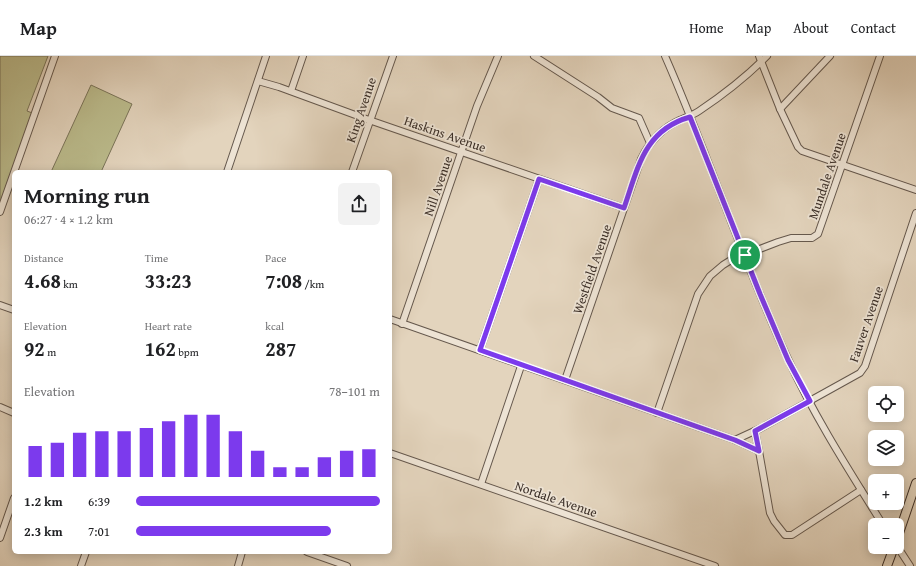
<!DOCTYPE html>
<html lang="en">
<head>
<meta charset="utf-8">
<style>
	:root { --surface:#fff; --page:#f2f2f2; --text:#202124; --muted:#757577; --line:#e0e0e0; --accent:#7c3aed }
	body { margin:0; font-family:"Gentium Book Plus",serif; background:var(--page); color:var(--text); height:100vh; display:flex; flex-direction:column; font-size:15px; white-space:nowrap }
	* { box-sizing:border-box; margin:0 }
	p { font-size:13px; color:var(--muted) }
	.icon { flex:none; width:22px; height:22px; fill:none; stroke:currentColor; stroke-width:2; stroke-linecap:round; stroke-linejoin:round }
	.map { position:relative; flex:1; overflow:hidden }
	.panel { position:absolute; left:12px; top:114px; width:380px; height:384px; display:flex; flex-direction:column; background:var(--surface); border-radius:6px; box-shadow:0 2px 10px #0003 }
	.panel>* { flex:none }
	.fabs { position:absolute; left:868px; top:330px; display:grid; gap:8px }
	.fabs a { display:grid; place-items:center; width:36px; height:36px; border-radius:6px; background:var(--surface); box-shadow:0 2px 10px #0003; font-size:20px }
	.pin { position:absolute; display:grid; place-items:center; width:34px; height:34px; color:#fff; margin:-17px; border:2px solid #fff; border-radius:50%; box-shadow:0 1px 4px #0007 }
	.round { display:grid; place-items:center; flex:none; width:42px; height:42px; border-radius:6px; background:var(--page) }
	.head { display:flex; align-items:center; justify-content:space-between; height:68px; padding:0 12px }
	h1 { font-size:22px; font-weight:700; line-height:30px }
	.stats { display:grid; grid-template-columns:repeat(3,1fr); gap:6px; height:68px; padding:4px 12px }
	.stats div { display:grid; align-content:center }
	.stats b { font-size:20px; font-weight:700 }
	.stats small { font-size:11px; font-weight:400 }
	.stats p { font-size:11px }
	.chart { height:112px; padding:8px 12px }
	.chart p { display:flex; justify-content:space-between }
	.chart svg { width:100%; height:72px; margin-top:4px; stroke:var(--accent); stroke-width:6 }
	ul { padding:0 12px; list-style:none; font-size:13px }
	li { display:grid; grid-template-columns:64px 48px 1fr; align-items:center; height:30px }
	li i { height:10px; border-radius:5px; background:var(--accent) }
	header { display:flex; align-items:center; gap:24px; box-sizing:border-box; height:56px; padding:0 20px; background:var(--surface); border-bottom:1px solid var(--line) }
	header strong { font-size:19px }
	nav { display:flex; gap:22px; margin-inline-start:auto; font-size:14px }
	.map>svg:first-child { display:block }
	.green { fill:#bbbb8c; stroke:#7b755a }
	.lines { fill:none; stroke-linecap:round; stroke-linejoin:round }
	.minor-casing { stroke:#65584d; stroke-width:8 }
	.major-casing { stroke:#3b2f28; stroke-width:10 }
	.minor { stroke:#ede3d4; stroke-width:6 }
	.major { stroke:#e3d4bd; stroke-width:8 }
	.route-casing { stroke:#fff; stroke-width:8 }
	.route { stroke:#7c3aed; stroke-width:5 }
	.labels { text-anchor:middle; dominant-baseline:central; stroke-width:3.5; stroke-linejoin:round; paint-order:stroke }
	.street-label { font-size:13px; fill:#3b2f28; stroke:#ede3d4 }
</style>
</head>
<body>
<header>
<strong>Map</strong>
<nav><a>Home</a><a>Map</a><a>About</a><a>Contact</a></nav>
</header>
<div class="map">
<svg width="916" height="510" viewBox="0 0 916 510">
	<rect width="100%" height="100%" fill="#e3d4bd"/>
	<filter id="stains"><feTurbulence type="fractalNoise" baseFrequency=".005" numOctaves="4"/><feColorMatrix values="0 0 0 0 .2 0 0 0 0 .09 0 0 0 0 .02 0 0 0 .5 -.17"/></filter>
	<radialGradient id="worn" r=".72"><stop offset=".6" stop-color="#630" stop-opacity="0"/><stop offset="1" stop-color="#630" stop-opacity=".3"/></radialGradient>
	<g class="green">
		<path d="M 0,0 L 48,0 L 27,55 L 35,58 L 0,156 Z"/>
		<path d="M 91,29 L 132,48 L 101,116 L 51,116 Z"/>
	</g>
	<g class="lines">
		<g class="minor-casing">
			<g id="minor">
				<path d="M 534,0 L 598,41 L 612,52 L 639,62 L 650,87"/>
				<path d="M 665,0 C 709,100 742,204 788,303 C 814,360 850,416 883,469"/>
				<path d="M 759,0 L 780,53 L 798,91 L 802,95 L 916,134"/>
				<path d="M 258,25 L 279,31 L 369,64 L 624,152"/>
				<path d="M 291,35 L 303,0"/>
				<path d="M 780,53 L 830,0"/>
				<path d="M 227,116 L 266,0"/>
				<path d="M 352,116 L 393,0"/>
				<path d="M 0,156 L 55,0"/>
				<path d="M 0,249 L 14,254"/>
				<path d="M 390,263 L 735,384 L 759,395 L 770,457 L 774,465 L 785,479 L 792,479 L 861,434"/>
				<path d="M 402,268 L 477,50 L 498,0"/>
				<path d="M 480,294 L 539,123"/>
				<path d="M 565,324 L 641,103 C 650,85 662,72 680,64 C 687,61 693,59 699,55 C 723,39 747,20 767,0"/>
				<path d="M 0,351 L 14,357"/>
				<path d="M 657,357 L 698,238 L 710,220 L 723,209 L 731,204 L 778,186 L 791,182 L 812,182 L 818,178 L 880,0"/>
				<path d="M 755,375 L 759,395"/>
				<path d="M 735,384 L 761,372 L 860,317 L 865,310 L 916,157"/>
				<path d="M 390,397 L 715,510"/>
				<path d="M 481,428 L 521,310"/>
				<path d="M 0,482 L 14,442"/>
				<path d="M 897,490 L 910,510"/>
				<path d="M 307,496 L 347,510"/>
				<path d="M 81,510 L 86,496"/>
				<path d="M 238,510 L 242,496"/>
			</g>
		</g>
		<g class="major-casing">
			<g id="major">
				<path d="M 897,483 L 916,427"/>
				<path d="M 887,510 L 894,491"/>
			</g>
		</g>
		<use href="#minor" class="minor"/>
		<use href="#major" class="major"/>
	</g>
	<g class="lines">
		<g class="route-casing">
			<path id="route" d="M 690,61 L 760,238 L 788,304 L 810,345 L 755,375 L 759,395 L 735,384 L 480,294 L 539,123 L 624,152 C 638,112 644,74 690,61 Z"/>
		</g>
		<use href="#route" class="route"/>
	</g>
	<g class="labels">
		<g class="street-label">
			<text transform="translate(361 54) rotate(-71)">King Avenue</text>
			<text transform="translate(445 78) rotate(19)">Haskins Avenue</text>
			<text transform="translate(827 120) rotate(-71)">Mundale Avenue</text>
			<text transform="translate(438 130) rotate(-71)">Nill Avenue</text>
			<text transform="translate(592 213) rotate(-71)">Westfield Avenue</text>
			<text transform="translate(866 268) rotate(-71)">Fauver Avenue</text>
			<text transform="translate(556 443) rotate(19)">Nordale Avenue</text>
		</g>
	</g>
	<rect width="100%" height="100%" filter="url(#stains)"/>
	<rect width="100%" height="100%" fill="url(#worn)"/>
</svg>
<div class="fabs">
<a><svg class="icon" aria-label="locate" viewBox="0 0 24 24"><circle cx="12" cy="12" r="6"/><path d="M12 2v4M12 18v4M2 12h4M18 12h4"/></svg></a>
<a><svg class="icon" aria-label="layers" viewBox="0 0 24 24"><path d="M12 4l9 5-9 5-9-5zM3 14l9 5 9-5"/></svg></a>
<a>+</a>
<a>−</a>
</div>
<div class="pin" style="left:745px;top:199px;background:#1e9e55"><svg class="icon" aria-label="arrive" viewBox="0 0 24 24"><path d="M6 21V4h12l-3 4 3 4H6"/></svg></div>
<section class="panel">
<div class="head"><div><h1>Morning run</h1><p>06:27 · 4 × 1.2 km</p></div><a class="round"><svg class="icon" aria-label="share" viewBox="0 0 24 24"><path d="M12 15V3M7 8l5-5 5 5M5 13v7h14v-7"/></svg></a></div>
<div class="stats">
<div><p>Distance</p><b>4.68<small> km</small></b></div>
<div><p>Time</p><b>33:23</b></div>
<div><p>Pace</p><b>7:08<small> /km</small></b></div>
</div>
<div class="stats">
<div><p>Elevation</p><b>92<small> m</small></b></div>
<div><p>Heart rate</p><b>162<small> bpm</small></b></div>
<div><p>kcal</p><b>287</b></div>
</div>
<div class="chart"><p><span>Elevation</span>78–101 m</p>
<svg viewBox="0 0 160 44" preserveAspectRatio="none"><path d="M5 44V25M15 44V23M25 44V17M35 44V16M45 44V16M55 44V14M65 44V10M75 44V6M85 44V6M95 44V16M105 44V28M115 44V38M125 44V38M135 44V32M145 44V28M155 44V27"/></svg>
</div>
<ul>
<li><b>1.2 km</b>6:39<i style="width:100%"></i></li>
<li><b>2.3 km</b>7:01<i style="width:80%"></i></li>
</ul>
</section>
</div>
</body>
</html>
